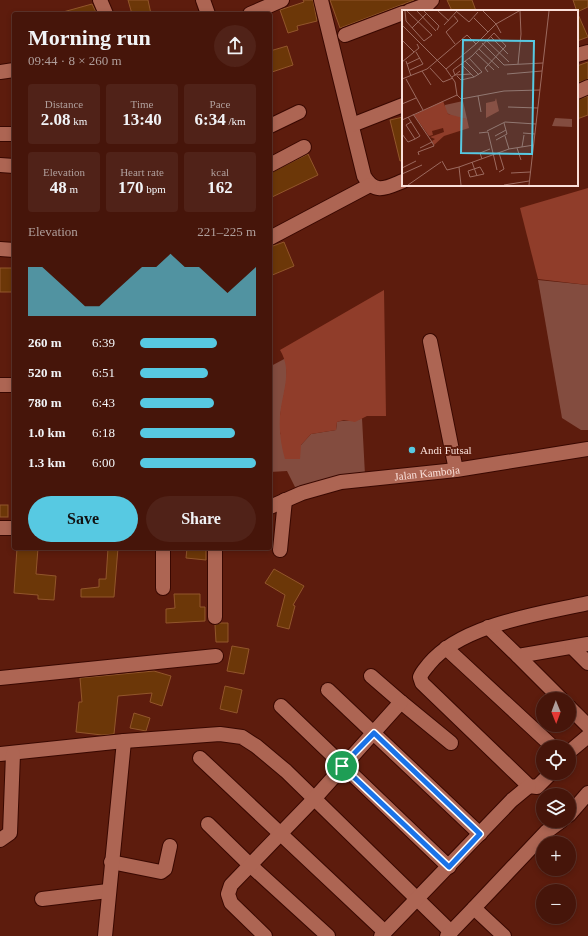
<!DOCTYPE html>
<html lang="en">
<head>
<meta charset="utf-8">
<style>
	:root { --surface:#46150a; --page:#502218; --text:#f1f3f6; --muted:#b09f9c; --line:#5e342b; --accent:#57c9e2 }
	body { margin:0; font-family:"Times New Roman",serif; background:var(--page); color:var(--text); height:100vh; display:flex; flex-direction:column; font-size:15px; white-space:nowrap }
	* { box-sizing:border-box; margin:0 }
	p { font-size:13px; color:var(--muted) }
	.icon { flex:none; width:22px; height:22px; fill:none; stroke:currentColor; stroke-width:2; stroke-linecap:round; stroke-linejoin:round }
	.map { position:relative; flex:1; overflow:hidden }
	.panel { position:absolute; left:12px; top:12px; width:260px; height:538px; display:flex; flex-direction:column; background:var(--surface); border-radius:4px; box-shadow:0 2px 6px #0003,0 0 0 1px var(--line) }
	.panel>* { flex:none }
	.needle { width:26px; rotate:179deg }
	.controls { position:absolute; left:536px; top:692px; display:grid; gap:8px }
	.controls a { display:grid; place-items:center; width:40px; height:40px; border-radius:50%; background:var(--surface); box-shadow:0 2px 6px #0003,0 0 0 1px var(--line); font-size:20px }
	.pin { position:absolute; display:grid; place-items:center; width:34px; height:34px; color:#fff; margin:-17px; border:2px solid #fff; border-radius:50%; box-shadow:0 1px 4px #0007 }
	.round { display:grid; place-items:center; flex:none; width:42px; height:42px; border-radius:21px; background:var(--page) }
	.headline { display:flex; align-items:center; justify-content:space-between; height:68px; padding:0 16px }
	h1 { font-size:22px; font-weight:600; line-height:30px }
	.metrics { display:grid; grid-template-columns:repeat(3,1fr); gap:6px; height:68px; padding:4px 16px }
	.metrics div { display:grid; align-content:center; border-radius:4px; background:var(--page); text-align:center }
	.metrics b { font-size:17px; font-weight:600 }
	.metrics small { font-size:11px; font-weight:400 }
	.metrics p { font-size:11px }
	.chart { height:112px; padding:8px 16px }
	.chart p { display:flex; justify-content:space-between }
	.chart svg { width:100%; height:72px; margin-top:4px; fill:var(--accent); opacity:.7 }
	.action { display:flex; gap:8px; margin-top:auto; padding:8px 16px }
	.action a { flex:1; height:46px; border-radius:24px; background:var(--accent); color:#111; font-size:16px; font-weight:600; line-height:46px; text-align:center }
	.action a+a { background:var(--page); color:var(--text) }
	ul { padding:0 16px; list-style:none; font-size:13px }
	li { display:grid; grid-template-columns:64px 48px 1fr; align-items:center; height:30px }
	li i { height:10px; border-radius:5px; background:var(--accent) }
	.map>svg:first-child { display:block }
	.green { fill:#834c3f }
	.forest { fill:#903d2a }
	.building { fill:#6c3708; stroke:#92562b }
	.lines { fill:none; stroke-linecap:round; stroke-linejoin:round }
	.minor-casing { stroke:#390801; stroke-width:16 }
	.path { stroke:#b3877d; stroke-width:2; stroke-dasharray:2 3; stroke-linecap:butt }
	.minor { stroke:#ad6553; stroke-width:14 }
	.route-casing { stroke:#fff; stroke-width:8 }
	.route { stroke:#1a73e8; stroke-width:5 }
	.poi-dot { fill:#57c9e2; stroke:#5d1c0d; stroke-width:1.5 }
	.labels { text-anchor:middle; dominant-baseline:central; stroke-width:4; stroke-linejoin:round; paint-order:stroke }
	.poi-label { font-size:11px; fill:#fae0da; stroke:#5d1c0d; text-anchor:start }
	.street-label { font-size:11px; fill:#fae0da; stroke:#5d1c0d }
	.inset-road { fill:none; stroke:#9c6a5f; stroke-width:1 }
	.view { fill:#57c9e2; fill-opacity:0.15; stroke:#57c9e2; stroke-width:2 }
	.inset-edge { fill:none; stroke:#fae0da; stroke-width:2 }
</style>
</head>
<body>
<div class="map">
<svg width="588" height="936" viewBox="0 0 588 936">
	<rect width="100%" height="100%" fill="#5d1c0d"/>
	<g class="green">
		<path d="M 538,280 L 588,285 L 588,430 L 581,430 L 562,418 Z"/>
		<path d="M 286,358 L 287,379 L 280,416 L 280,434 L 301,445 L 311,434 L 336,430 L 337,422 C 346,419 353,423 362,418 L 365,475 L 295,487 L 287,471 L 270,472 L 271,366 Z"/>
	</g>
	<g class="forest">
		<path d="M 588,188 L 588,285 L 538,279 L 520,208 Z"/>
		<path d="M 384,290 L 386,416 L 367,416 L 355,422 L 344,420 L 337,422 L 336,430 L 311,434 L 301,445 L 300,459 L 285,459 C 281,445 279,431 280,416 C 282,393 293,371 280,350 Z"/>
	</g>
	<g class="building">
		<path d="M 128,0 L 148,0 L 151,14 L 132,14 Z"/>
		<path d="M 303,0 L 313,0 L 317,21 L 297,26 L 298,30 L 288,33 L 280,10 L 304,2 Z"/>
		<path d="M 330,0 L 414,0 L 340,28 Z"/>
		<path d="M 447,0 L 472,0 L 476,11 L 452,11 Z"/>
		<path d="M 573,0 L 588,0 L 588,7 L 577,12 Z"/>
		<path d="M 92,4 L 97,14 L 63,14 L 63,12 Z"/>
		<path d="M 577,12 L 588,37 L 577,41 Z"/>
		<path d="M 287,46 L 293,65 L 272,72 L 270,66 L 270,51 Z"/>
		<path d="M 588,62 L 588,79 L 577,83 L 577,66 Z"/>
		<path d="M 588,96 L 588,115 L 577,119 L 577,100 Z"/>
		<path d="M 403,117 L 403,160 L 400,161 L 390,120 Z"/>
		<path d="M 308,154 L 318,175 L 270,198 L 270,173 Z"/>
		<path d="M 284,242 L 294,266 L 270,276 L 270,247 Z"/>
		<rect x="0" y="268" width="14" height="24"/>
		<rect x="0" y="505" width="8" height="12"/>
		<path d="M 17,548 L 38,548 L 36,574 L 56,576 L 54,600 L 38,599 L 38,595 L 14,593 Z"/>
		<path d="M 108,548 L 118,548 L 114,597 L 81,597 L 81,589 L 99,587 L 99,579 L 106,579 Z"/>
		<path d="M 187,548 L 206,548 L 206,560 L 186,558 Z"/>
		<path d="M 274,569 L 304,586 L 293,605 L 295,606 L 289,629 L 277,626 L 285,595 L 265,583 Z"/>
		<path d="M 174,594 L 200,594 L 200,607 L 205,607 L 205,621 L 166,623 L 166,609 L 175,608 Z"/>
		<path d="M 220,623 L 228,623 L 228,642 L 216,642 L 215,625 Z"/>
		<path d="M 232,646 L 249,649 L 244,674 L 227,671 Z"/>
		<path d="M 154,671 L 171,676 L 162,706 L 150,702 L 152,693 L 118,696 L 114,734 L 102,735 L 76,732 L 79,702 L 82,702 L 80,678 Z"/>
		<path d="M 225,686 L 242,690 L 237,713 L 220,709 Z"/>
		<path d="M 134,713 L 150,718 L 146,731 L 130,728 Z"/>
	</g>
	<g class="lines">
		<g class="minor-casing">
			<g id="minor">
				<path d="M 100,0 L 106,14"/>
				<path d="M 203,0 L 208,14"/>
				<path d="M 321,0 L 364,176 C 375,195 386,188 403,181"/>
				<path d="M 409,11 L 428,4 L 432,0"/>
				<path d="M 250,14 L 282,0"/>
				<path d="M 345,35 L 403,13"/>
				<path d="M 577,55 L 588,52"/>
				<path d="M 0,72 L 14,70"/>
				<path d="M 577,92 L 588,87"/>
				<path d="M 352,125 L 403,105"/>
				<path d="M 270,126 L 299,112"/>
				<path d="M 0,134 L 14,134"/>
				<path d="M 0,165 L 14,166"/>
				<path d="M 270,165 L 304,147"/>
				<path d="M 270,238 L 370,185"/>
				<path d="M 0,249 L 14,250"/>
				<path d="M 430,341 L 456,470"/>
				<path d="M 0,385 L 14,385"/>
				<path id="s1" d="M 270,507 L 302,493 L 341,482 L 456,470 L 588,449"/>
				<path d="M 0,528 L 14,528"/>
				<path d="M 163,548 L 163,588"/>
				<path d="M 280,550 L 285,500"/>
				<path d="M 215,617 L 215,548"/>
				<path d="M 488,627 L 518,656 L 588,644"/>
				<path d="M 572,647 L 588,663"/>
				<path d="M 446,648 L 553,747"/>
				<path d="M 518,656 L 561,699"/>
				<path d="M 0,678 L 216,656"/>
				<path d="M 328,690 L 480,834"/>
				<path d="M 401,702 L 451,743"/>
				<path d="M 281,706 L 449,867"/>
				<path d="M 569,707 L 588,726"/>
				<path d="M 569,752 L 588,736"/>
				<path d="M 0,754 L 124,741 L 220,734 L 242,737 L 256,746 L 286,771 L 451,932"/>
				<path d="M 200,758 L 385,932"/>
				<path d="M 551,773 L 537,787 L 529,786 L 422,683 L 420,677 C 422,672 426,668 429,664 C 462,624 540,614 588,603"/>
				<path d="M 569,815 L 588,793"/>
				<path d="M 208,824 L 250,865 L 328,936"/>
				<path d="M 0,840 L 10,833 L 13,754"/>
				<path d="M 111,862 L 161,872 L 165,869 L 170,846"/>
				<path d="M 42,899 L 108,891"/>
				<path d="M 474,908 L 546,832 L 561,821"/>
				<path d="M 105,936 L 124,741"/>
				<path d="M 265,936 L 231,903 L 228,894 L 231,885 L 314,799 L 401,702 L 371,676"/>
				<path d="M 381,936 L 512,800 L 529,786"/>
				<path d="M 447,936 L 474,908 L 504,936"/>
			</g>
		</g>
		<path class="path" d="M 270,357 L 271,406 L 270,430"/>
		<use href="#minor" class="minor"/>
	</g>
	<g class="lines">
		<g class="route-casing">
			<path id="route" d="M 374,733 L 480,834 L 449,867 L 342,766 Z"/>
		</g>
		<use href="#route" class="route"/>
	</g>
	<circle class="poi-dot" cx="412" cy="450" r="4"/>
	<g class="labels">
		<g class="poi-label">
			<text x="420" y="450">Andi Futsal</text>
		</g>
		<g class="street-label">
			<text stroke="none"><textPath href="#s1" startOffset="162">Jalan Kamboja</textPath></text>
		</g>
	</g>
	<g transform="translate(402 10)">
		<rect width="176" height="176" fill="#5d1c0d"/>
		<path d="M 61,91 L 65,109 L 54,108 L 43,102 L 43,95 ZM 153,108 L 170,109 L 170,117 L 150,116 Z" fill="#834c3f"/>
		<path d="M 94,88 L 97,101 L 84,108 L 84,93 L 93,91 ZM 41,91 L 46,104 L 65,109 L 67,118 L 42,126 L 32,135 L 30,131 L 33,129 L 28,127 L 42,122 L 41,118 L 30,121 L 31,125 L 27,126 L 12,105 Z" fill="#903d2a"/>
		<path class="inset-road" d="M 3,1 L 4,11 L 22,31 L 30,25 L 5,1M 15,1 L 34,21M 22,1 L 37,16 L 35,20M 36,1 L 47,11M 54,1 L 67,12 L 76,2M 52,6 L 56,11 L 44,22 L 53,34M 72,8 L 86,22M 0,15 L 44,59 L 53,72 L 55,85M 42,15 L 55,1M 10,18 L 25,3M 99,23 L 94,14 L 117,1M 89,27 L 106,44M 0,30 L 12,42M 85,31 L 107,52M 80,33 L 102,55 L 141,53M 77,39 L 97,58M 73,42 L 92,60M 4,51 L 9,66M 63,51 L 77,65M 0,52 L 17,38 L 15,34M 5,54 L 18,48M 59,54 L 69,64M 116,54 L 119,24 L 118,1M 28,58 L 41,72 L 51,68M 44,59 L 74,34M 8,60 L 21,54 L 14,42M 20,61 L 29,75M 58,61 L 53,65 L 69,64 L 72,67M 105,64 L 140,61M 55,66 L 59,70 L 72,67 L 80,62 L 67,48M 50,67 L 53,65 L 51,60 L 70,46 L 92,23 L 104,36 L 83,58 L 86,62M 0,69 L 25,59 L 65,25 L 74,34 L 94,14 L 81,1M 4,69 L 21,100M 55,85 L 59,89 L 102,81 L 138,80M 76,86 L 79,102M 0,94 L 14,88M 106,97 L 136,98M 11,104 L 30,132 L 18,138M 6,107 L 18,126 L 13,129 L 4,115 L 9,112M 0,110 L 55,85M 85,121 L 103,112 L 134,114M 77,123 L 86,122 L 95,160M 121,123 L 133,124M 0,124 L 6,132 L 13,129M 93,126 L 104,120M 103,126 L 107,139M 94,130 L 105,124 L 102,113M 120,137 L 122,125M 115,138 L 119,150M 97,143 L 102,159 L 97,162M 17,145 L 16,142 L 32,136 L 30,132M 80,149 L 78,143 L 88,139M 40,151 L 45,160 L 57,157M 70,152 L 75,166M 78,157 L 82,164 L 68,167 L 66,161 ZM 0,158 L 14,151M 109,163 L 128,162M 0,164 L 20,155M 6,175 L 39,152M 59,175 L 57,157 L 107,139 L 132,135M 102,175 L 127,171M 127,175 L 147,1"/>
		<path class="view" d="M 61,30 L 132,31 L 130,144 L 59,143 Z"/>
		<rect width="176" height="176" class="inset-edge"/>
	</g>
</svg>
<div class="controls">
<a><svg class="needle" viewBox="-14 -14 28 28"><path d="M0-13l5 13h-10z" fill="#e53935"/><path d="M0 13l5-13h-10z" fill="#b09f9c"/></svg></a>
<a><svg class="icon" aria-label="locate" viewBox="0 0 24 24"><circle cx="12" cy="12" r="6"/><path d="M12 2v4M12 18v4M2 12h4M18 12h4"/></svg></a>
<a><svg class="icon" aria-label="layers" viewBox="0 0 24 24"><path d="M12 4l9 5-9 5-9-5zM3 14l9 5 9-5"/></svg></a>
<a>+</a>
<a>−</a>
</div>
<div class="pin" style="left:342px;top:766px;background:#1e9e55"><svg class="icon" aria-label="arrive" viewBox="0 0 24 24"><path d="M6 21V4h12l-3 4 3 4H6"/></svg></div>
<section class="panel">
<div class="headline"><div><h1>Morning run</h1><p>09:44 · 8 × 260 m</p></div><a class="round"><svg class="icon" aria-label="share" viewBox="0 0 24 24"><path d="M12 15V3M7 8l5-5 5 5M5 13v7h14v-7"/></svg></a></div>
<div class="metrics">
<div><p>Distance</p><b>2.08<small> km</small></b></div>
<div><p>Time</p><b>13:40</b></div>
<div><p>Pace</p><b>6:34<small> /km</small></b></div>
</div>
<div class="metrics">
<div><p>Elevation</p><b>48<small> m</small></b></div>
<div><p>Heart rate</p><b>170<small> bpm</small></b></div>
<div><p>kcal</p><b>162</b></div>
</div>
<div class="chart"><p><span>Elevation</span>221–225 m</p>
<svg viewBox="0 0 160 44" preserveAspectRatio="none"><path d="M0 44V14L10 14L20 22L30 30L40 38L50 38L60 30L70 22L80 14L90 14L100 6L110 14L120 14L130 22L140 30L150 22L160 14V44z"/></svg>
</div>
<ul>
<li><b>260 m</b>6:39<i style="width:66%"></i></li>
<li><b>520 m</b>6:51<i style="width:59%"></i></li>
<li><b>780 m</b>6:43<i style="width:64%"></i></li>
<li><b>1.0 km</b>6:18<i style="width:82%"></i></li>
<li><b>1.3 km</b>6:00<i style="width:100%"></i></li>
</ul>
<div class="action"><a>Save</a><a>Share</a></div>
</section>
</div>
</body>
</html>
